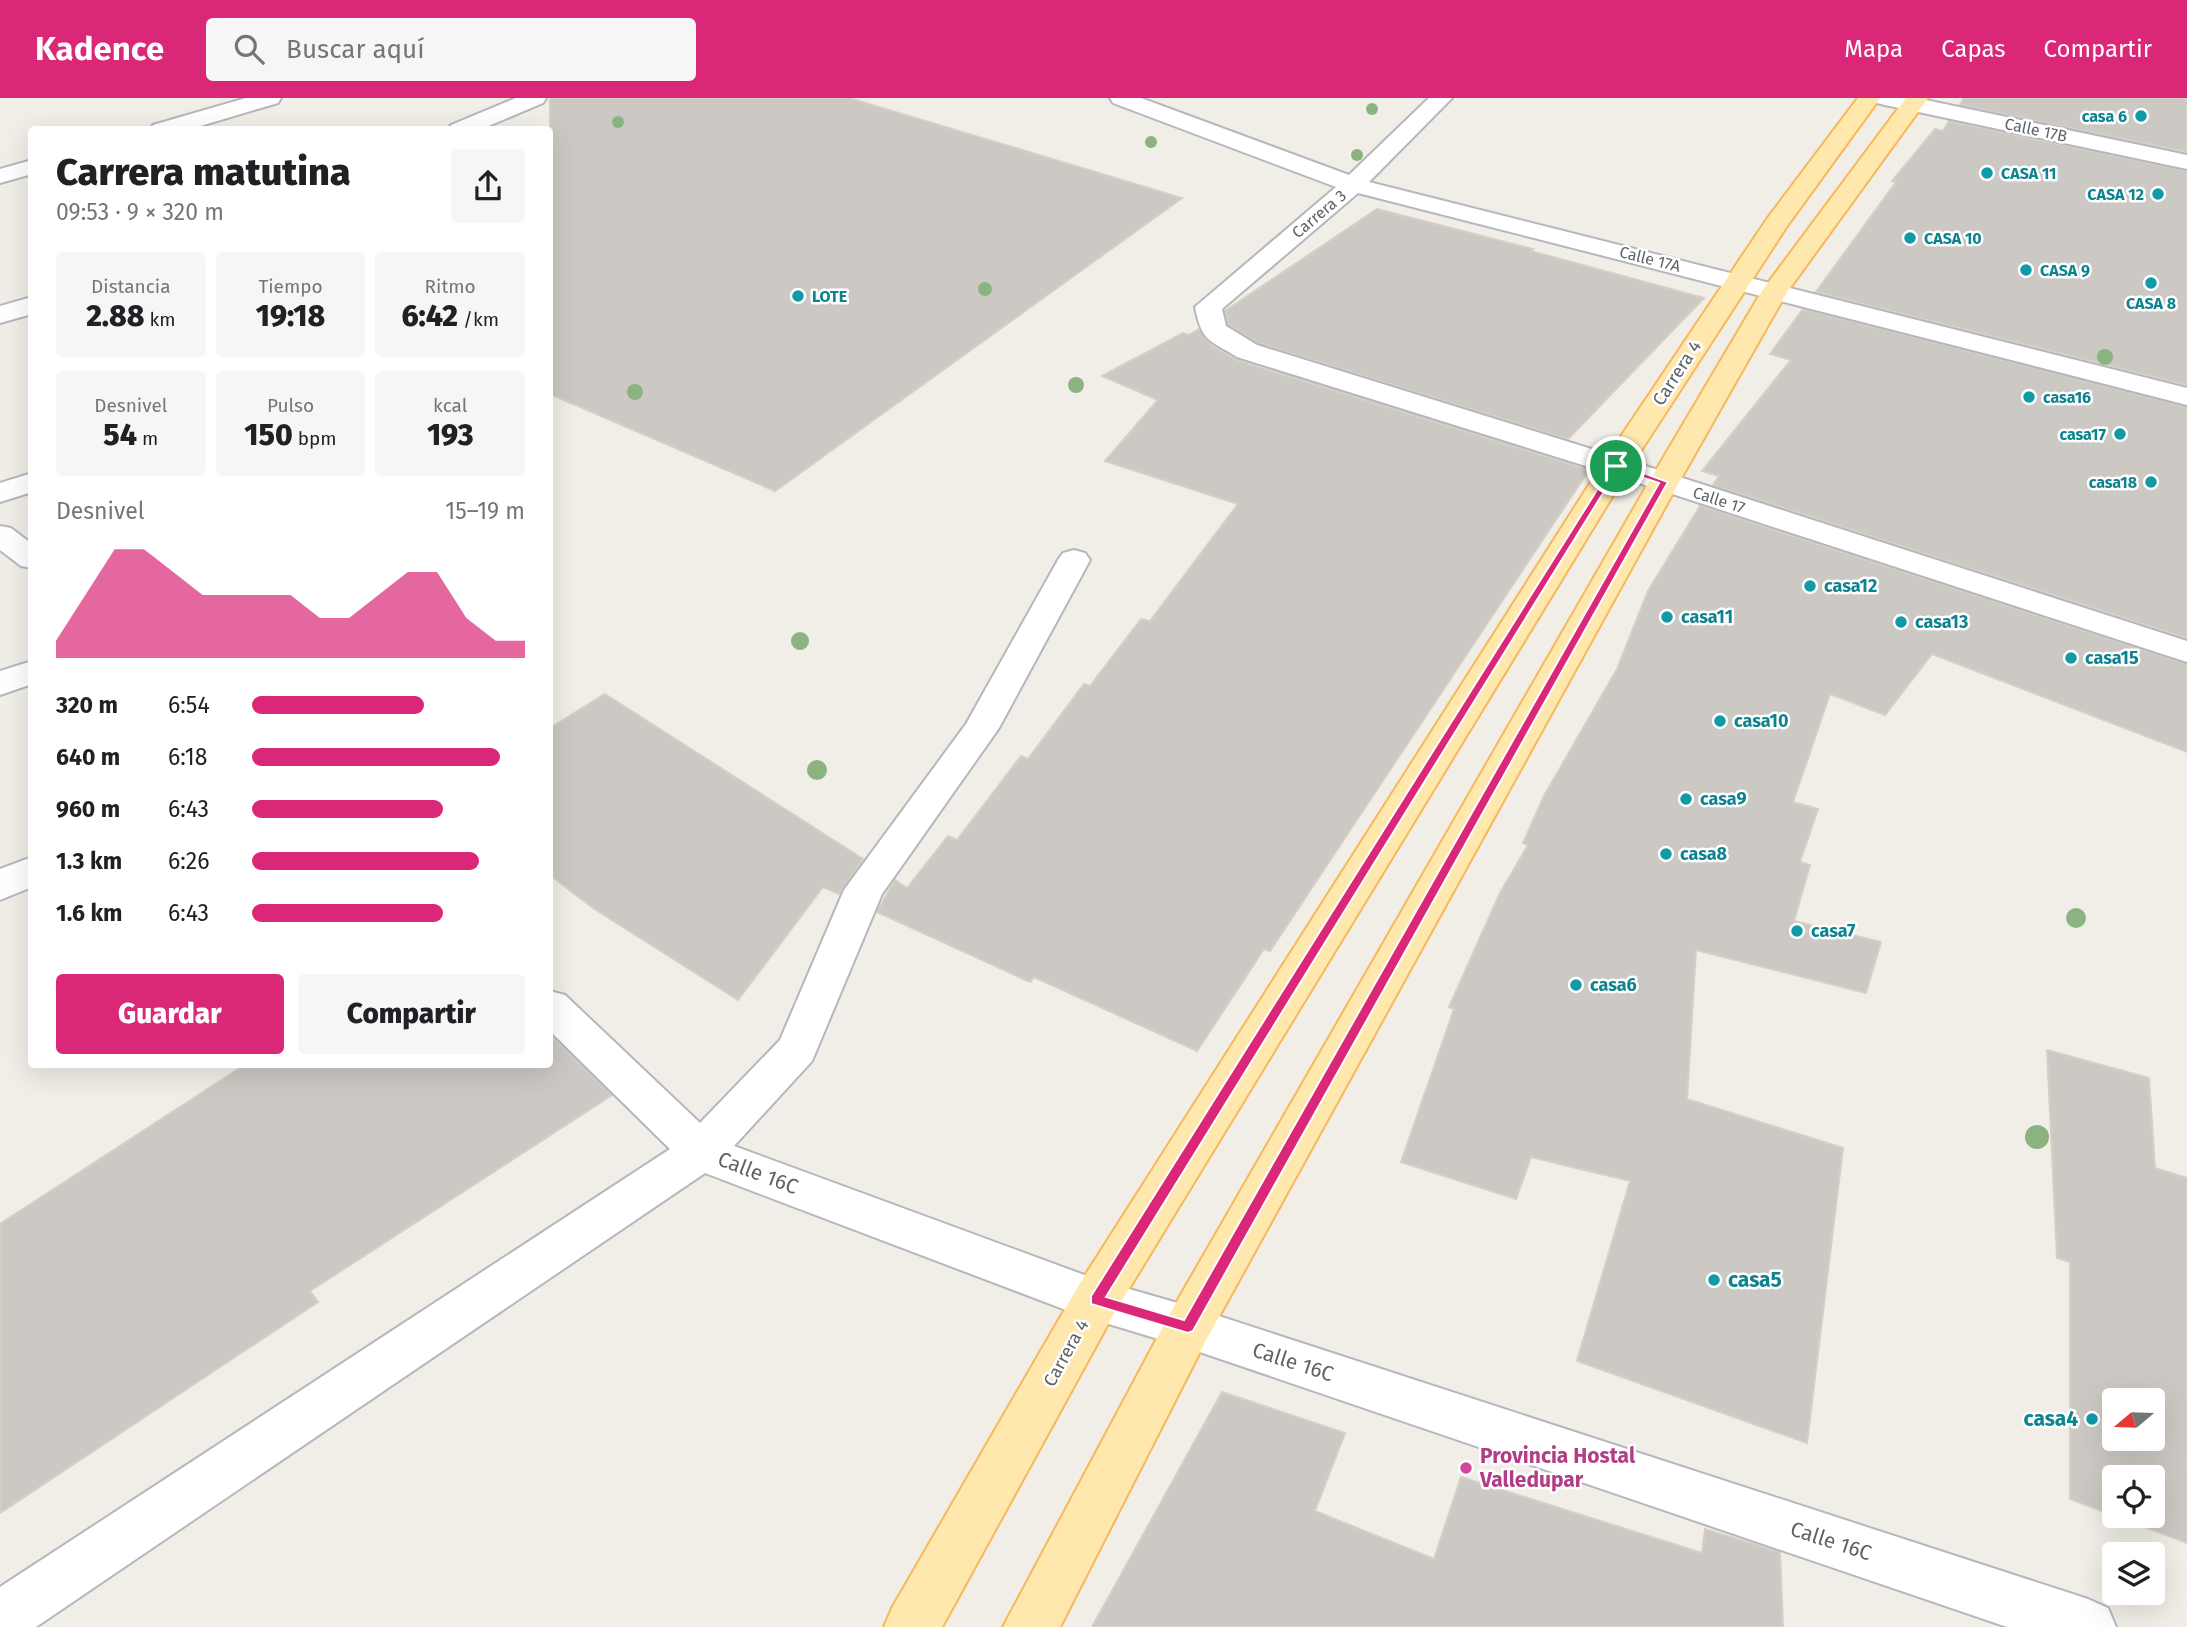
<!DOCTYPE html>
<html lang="es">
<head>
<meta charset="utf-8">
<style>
	:root { --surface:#fff; --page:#f6f6f6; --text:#202124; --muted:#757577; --accent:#db2777 }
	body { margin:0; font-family:"Fira Sans",sans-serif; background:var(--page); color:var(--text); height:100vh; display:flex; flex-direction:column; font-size:26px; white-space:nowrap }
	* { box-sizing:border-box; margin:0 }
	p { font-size:23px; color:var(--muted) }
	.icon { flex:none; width:38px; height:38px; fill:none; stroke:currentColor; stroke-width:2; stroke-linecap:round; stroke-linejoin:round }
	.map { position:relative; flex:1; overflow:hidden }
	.drawer { position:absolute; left:28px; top:28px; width:525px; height:942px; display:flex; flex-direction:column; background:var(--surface); border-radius:7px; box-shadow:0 7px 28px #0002 }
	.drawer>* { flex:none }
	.needle { width:46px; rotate:251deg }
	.controls { position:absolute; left:2102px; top:1290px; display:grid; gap:14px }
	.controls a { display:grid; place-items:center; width:63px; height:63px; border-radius:7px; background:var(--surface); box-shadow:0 7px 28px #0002; font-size:35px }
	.pin { position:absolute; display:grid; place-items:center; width:60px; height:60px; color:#fff; margin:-30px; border:4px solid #fff; border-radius:50%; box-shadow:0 2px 7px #0007 }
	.round { display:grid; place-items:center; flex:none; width:74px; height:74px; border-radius:7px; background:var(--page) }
	.head { display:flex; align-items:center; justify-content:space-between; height:119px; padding:0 28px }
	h1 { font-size:38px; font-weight:800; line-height:52px }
	.figures { display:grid; grid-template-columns:repeat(3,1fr); gap:10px; height:119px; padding:7px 28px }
	.figures div { display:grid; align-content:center; border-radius:7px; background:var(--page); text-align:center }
	.figures b { font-size:30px; font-weight:800 }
	.figures small { font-size:19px; font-weight:400 }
	.figures p { font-size:19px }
	.chart { height:196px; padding:14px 28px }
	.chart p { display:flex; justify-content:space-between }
	.chart svg { width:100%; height:126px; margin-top:7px; fill:var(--accent); opacity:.7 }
	.cta { display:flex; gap:14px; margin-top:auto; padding:14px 28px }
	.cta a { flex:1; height:80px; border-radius:7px; background:var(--accent); color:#fff; font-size:28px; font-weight:800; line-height:80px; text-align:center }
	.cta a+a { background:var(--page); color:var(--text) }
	ul { padding:0 28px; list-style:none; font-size:23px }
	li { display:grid; grid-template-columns:112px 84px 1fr; align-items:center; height:52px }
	li i { height:18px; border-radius:9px; background:var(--accent) }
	header { display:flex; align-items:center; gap:42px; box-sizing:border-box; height:98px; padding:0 35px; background:var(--accent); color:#fff }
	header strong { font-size:33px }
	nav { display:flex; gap:38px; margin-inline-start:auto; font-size:24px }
	.search { width:490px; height:63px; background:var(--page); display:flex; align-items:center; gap:18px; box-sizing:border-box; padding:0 24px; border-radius:7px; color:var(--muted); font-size:26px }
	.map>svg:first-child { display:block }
	.building { fill:#ccc8c3; stroke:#d6cfc5; stroke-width:2; fill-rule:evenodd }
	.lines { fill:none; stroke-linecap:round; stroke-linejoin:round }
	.minor-casing { stroke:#b4b8bc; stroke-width:4 }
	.major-casing { stroke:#f8b859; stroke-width:4 }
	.minor { fill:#fff; fill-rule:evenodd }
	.major { fill:#ffe8ae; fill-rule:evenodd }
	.tree { fill:#8bb382 }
	.route { fill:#db2777; stroke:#fff; stroke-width:2; fill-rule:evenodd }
	.culture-dot { fill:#0f9aa8; stroke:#fff; stroke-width:2.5 }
	.hotel-dot { fill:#d1479c; stroke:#fff; stroke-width:2.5 }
	.labels { text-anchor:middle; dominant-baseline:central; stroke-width:5; stroke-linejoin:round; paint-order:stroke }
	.far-culture-label { font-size:16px; font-weight:bold; fill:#0d838f; stroke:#fff; text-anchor:start }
	.far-street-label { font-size:16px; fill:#5e6368; stroke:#fff }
	.street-label { font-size:18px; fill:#5e6368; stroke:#fff }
	.culture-label { font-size:18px; font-weight:bold; fill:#0d838f; stroke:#fff; text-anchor:start }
	.near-street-label { font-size:21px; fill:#5e6368; stroke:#fff }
	.near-culture-label { font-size:21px; font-weight:bold; fill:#0d838f; stroke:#fff; text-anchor:start }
	.near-hotel-label { font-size:21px; font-weight:bold; fill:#b23c85; stroke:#fff; text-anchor:start }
</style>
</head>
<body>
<header>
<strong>Kadence</strong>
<div class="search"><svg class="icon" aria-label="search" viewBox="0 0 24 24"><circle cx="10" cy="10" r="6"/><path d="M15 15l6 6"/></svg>Buscar aquí</div>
<nav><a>Mapa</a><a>Capas</a><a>Compartir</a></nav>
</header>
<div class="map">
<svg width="2187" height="1529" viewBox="0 0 2187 1529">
	<rect width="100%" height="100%" fill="#f1ede7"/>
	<g class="building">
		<path d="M 550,0 L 849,0 L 1182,100 L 775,393 L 550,296 Z"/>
		<path d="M 1964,0 L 2187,0 L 2187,54 L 1960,7 Z"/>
		<path d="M 1949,23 L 2187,73 L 2187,287 L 1816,194 L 1896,84 L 1892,83 L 1935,31 L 1943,33 Z"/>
		<path d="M 1377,111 L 1533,151 L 1531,153 L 1704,200 L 1568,341 L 1258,245 L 1228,226 L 1225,213 Z"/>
		<path d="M 1803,211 L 2187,309 L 2187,540 L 1713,387 L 1719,378 L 1702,373 L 1791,262 L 1770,256 Z"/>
		<path d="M 1199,231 L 1211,247 L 1236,262 L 1589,372 L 1270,853 L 1264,851 L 1197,953 L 1034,879 L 1030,884 L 877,814 L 895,782 L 907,790 L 948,738 L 957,742 L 1021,658 L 1028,661 L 1084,586 L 1090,588 L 1141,521 L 1150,523 L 1238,406 L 1105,363 L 1158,302 L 1102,278 L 1183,235 L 1189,237 Z"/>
		<path d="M 1700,408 L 2187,566 L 2187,654 L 1932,556 L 1885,617 L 1830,596 L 1793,704 L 1818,711 L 1800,764 L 1810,767 L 1794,823 L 1881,844 L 1866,895 L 1696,852 L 1687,1001 L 1843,1050 L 1807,1345 L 1577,1263 L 1630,1083 L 1531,1059 L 1516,1101 L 1401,1064 L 1454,911 L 1449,909 L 1500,795 L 1528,747 L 1523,745 L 1544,698 L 1617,571 L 1648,493 Z"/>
		<path d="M 605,596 L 863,761 L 839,796 L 823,789 L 738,902 L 593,810 L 550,777 L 550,630 Z"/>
		<path d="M 550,936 L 612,997 L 310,1193 L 318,1204 L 0,1415 L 0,1126 L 246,966 L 550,966 Z"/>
		<path d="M 2047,952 L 2149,980 L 2155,1070 L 2187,1080 L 2187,1445 L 2070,1401 L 2070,1164 L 2057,1160 ZM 2114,1302 L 2152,1302 L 2152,1340 L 2114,1340 ZM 2114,1379 L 2152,1379 L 2152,1418 L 2114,1418 Z"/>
		<path d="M 1222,1294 L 1345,1335 L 1315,1413 L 1434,1461 L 1461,1379 L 1702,1455 L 1705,1431 L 1780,1454 L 1783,1529 L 1092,1529 Z"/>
	</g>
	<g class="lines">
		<g class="minor-casing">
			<g id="minor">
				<path d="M 246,0 L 281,0 L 278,5 L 187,32 L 150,32 L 153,27 Z"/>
				<path d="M 516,0 L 546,0 L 543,5 L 479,32 L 448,32 L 451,27 Z"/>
				<path d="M 1110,0 L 1141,0 L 1349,77 L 1429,0 L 1452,0 L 1369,84 L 2187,290 L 2187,307 L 1358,95 L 1222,211 L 1226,228 L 1257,247 L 1627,362 L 2187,543 L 2187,564 L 1605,374 L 1237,259 C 1208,241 1202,244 1195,209 L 1336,89 L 1113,5 Z"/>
				<path d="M 1874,0 L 1916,0 L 2187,57 L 2187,71 L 1885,7 L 1877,5 Z"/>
				<path d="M 32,62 L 32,76 L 0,85 L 0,71 Z"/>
				<path d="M 32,199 L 32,216 L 0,225 L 0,208 Z"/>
				<path d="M 32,375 L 32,394 L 0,404 L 0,385 Z"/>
				<path d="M 0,428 L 11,430 L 32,446 L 32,470 L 21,468 L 0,452 Z"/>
				<path d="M 1074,452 L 1085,455 L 1090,462 L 999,630 L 882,796 L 812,963 L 734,1048 L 1098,1182 L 1188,1208 L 2088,1501 L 2108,1510 L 2116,1529 L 2007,1529 L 1188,1250 L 1079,1217 L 705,1075 L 36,1529 L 0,1529 L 0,1489 L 670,1051 L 550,933 L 550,893 L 565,897 L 700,1025 L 780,942 L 844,792 L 966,626 L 1058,462 L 1063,455 Z"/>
				<path d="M 32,563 L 32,586 L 0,597 L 0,573 Z"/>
				<path d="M 32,759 L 32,789 L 0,802 L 0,771 Z"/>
			</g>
		</g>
		<g class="major-casing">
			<g id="major">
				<path d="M 1858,0 L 1880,0 L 1787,128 L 1631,368 L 1113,1217 L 942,1529 L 884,1529 L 892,1510 L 1079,1187 L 1601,368 L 1767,121 Z"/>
				<path d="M 1906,0 L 1928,0 L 1787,194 L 1679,384 L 1205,1244 L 1060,1529 L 1003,1529 L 1171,1214 L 1649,384 L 1762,193 Z"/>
			</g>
		</g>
		<use href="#minor" class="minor"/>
		<use href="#major" class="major"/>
	</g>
	<g class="tree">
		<circle cx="1372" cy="11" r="6"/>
		<circle cx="618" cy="24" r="6"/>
		<circle cx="1151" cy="44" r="6"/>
		<circle cx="1357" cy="57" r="6"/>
		<circle cx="985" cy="191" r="7"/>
		<circle cx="2105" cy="259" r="8"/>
		<circle cx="1076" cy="287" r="8"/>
		<circle cx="635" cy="294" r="8"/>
		<circle cx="800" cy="543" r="9"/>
		<circle cx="817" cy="672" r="10"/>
		<circle cx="2076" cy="820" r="10"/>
		<circle cx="2037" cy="1039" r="12"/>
	</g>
	<path class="route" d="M 1616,365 L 1668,384 L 1193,1233 L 1188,1235 L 1091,1206 L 1091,1198 L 1612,368 ZM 1618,371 L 1659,385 L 1184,1222 L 1106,1199 Z"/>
	<g class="culture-dot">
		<circle cx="2141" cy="18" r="7"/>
		<circle cx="1987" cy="75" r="7"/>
		<circle cx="2158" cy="96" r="7"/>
		<circle cx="1910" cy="140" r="7"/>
		<circle cx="2026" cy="172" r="7"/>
		<circle cx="2151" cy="185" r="7"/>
		<circle cx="798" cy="198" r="7"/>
		<circle cx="2029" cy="299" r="7"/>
		<circle cx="2120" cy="336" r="7"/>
		<circle cx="2151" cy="384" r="7"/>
		<circle cx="1810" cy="488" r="7"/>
		<circle cx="1667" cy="519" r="7"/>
		<circle cx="1901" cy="524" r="7"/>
		<circle cx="2071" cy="560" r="7"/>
		<circle cx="1720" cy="623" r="7"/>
		<circle cx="1686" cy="701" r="7"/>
		<circle cx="1666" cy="756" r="7"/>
		<circle cx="1797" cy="833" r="7"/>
		<circle cx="1576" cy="887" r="7"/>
		<circle cx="1714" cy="1182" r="7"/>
		<circle cx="2092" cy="1321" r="7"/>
	</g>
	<circle class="hotel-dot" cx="1466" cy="1370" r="7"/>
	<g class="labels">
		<g class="far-culture-label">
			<text x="2127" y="18" text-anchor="end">casa 6</text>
			<text x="2001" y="75">CASA 11</text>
			<text x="2144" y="96" text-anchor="end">CASA 12</text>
			<text x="1924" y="140">CASA 10</text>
			<text x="2040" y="172">CASA 9</text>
			<text x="812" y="198">LOTE</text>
			<text x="2151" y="205" text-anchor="middle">CASA 8</text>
			<text x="2043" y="299">casa16</text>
			<text x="2106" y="336" text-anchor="end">casa17</text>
			<text x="2137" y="384" text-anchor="end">casa18</text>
		</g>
		<g class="far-street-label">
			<text transform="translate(2036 32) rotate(12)">Calle 17B</text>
			<text transform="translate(1319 116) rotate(-40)">Carrera 3</text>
			<text transform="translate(1650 161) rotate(14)">Calle 17A</text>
			<text transform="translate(1719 402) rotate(18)">Calle 17</text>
		</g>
		<g class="street-label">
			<text transform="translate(1677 275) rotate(-57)">Carrera 4</text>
			<text transform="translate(1066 1255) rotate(-61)">Carrera 4</text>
		</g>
		<g class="culture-label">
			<text x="1824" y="488">casa12</text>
			<text x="1681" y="519">casa11</text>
			<text x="1915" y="524">casa13</text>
			<text x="2085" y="560">casa15</text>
			<text x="1734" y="623">casa10</text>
			<text x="1700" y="701">casa9</text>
			<text x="1680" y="756">casa8</text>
			<text x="1811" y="833">casa7</text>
			<text x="1590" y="887">casa6</text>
		</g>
		<g class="near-street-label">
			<text transform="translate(758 1075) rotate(21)">Calle 16C</text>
			<text transform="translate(1293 1264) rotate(18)">Calle 16C</text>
			<text transform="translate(1831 1443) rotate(18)">Calle 16C</text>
		</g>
		<g class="near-culture-label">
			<text x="1728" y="1182">casa5</text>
			<text x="2078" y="1321" text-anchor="end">casa4</text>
		</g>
		<g class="near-hotel-label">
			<text x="1480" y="1358">Provincia Hostal<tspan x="1480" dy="24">Valledupar</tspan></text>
		</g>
	</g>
</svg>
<div class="controls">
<a><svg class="needle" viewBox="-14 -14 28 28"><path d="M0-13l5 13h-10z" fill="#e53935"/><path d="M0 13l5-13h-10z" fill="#757577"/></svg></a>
<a><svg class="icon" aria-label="locate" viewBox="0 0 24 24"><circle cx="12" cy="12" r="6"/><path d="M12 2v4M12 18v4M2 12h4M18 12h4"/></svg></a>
<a><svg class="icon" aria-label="layers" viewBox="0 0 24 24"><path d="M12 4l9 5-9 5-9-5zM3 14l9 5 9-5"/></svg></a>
</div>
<div class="pin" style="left:1616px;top:368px;background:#1e9e55"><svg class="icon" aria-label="arrive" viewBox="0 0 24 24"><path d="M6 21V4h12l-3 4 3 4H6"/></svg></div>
<section class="drawer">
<div class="head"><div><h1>Carrera matutina</h1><p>09:53 · 9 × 320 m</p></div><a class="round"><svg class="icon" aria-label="share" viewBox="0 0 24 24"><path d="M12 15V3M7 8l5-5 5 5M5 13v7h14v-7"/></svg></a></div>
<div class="figures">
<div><p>Distancia</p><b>2.88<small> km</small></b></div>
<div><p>Tiempo</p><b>19:18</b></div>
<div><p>Ritmo</p><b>6:42<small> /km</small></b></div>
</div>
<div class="figures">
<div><p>Desnivel</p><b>54<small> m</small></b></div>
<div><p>Pulso</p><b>150<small> bpm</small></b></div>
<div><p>kcal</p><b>193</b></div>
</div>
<div class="chart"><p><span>Desnivel</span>15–19 m</p>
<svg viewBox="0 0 160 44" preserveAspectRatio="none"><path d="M0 44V38L10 22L20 6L30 6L40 14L50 22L60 22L70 22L80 22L90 30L100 30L110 22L120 14L130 14L140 30L150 38L160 38V44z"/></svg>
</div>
<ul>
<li><b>320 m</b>6:54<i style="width:63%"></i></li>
<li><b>640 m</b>6:18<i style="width:91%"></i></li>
<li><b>960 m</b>6:43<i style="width:70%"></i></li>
<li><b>1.3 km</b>6:26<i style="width:83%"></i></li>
<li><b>1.6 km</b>6:43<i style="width:70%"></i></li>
</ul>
<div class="cta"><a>Guardar</a><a>Compartir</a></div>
</section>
</div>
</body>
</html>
